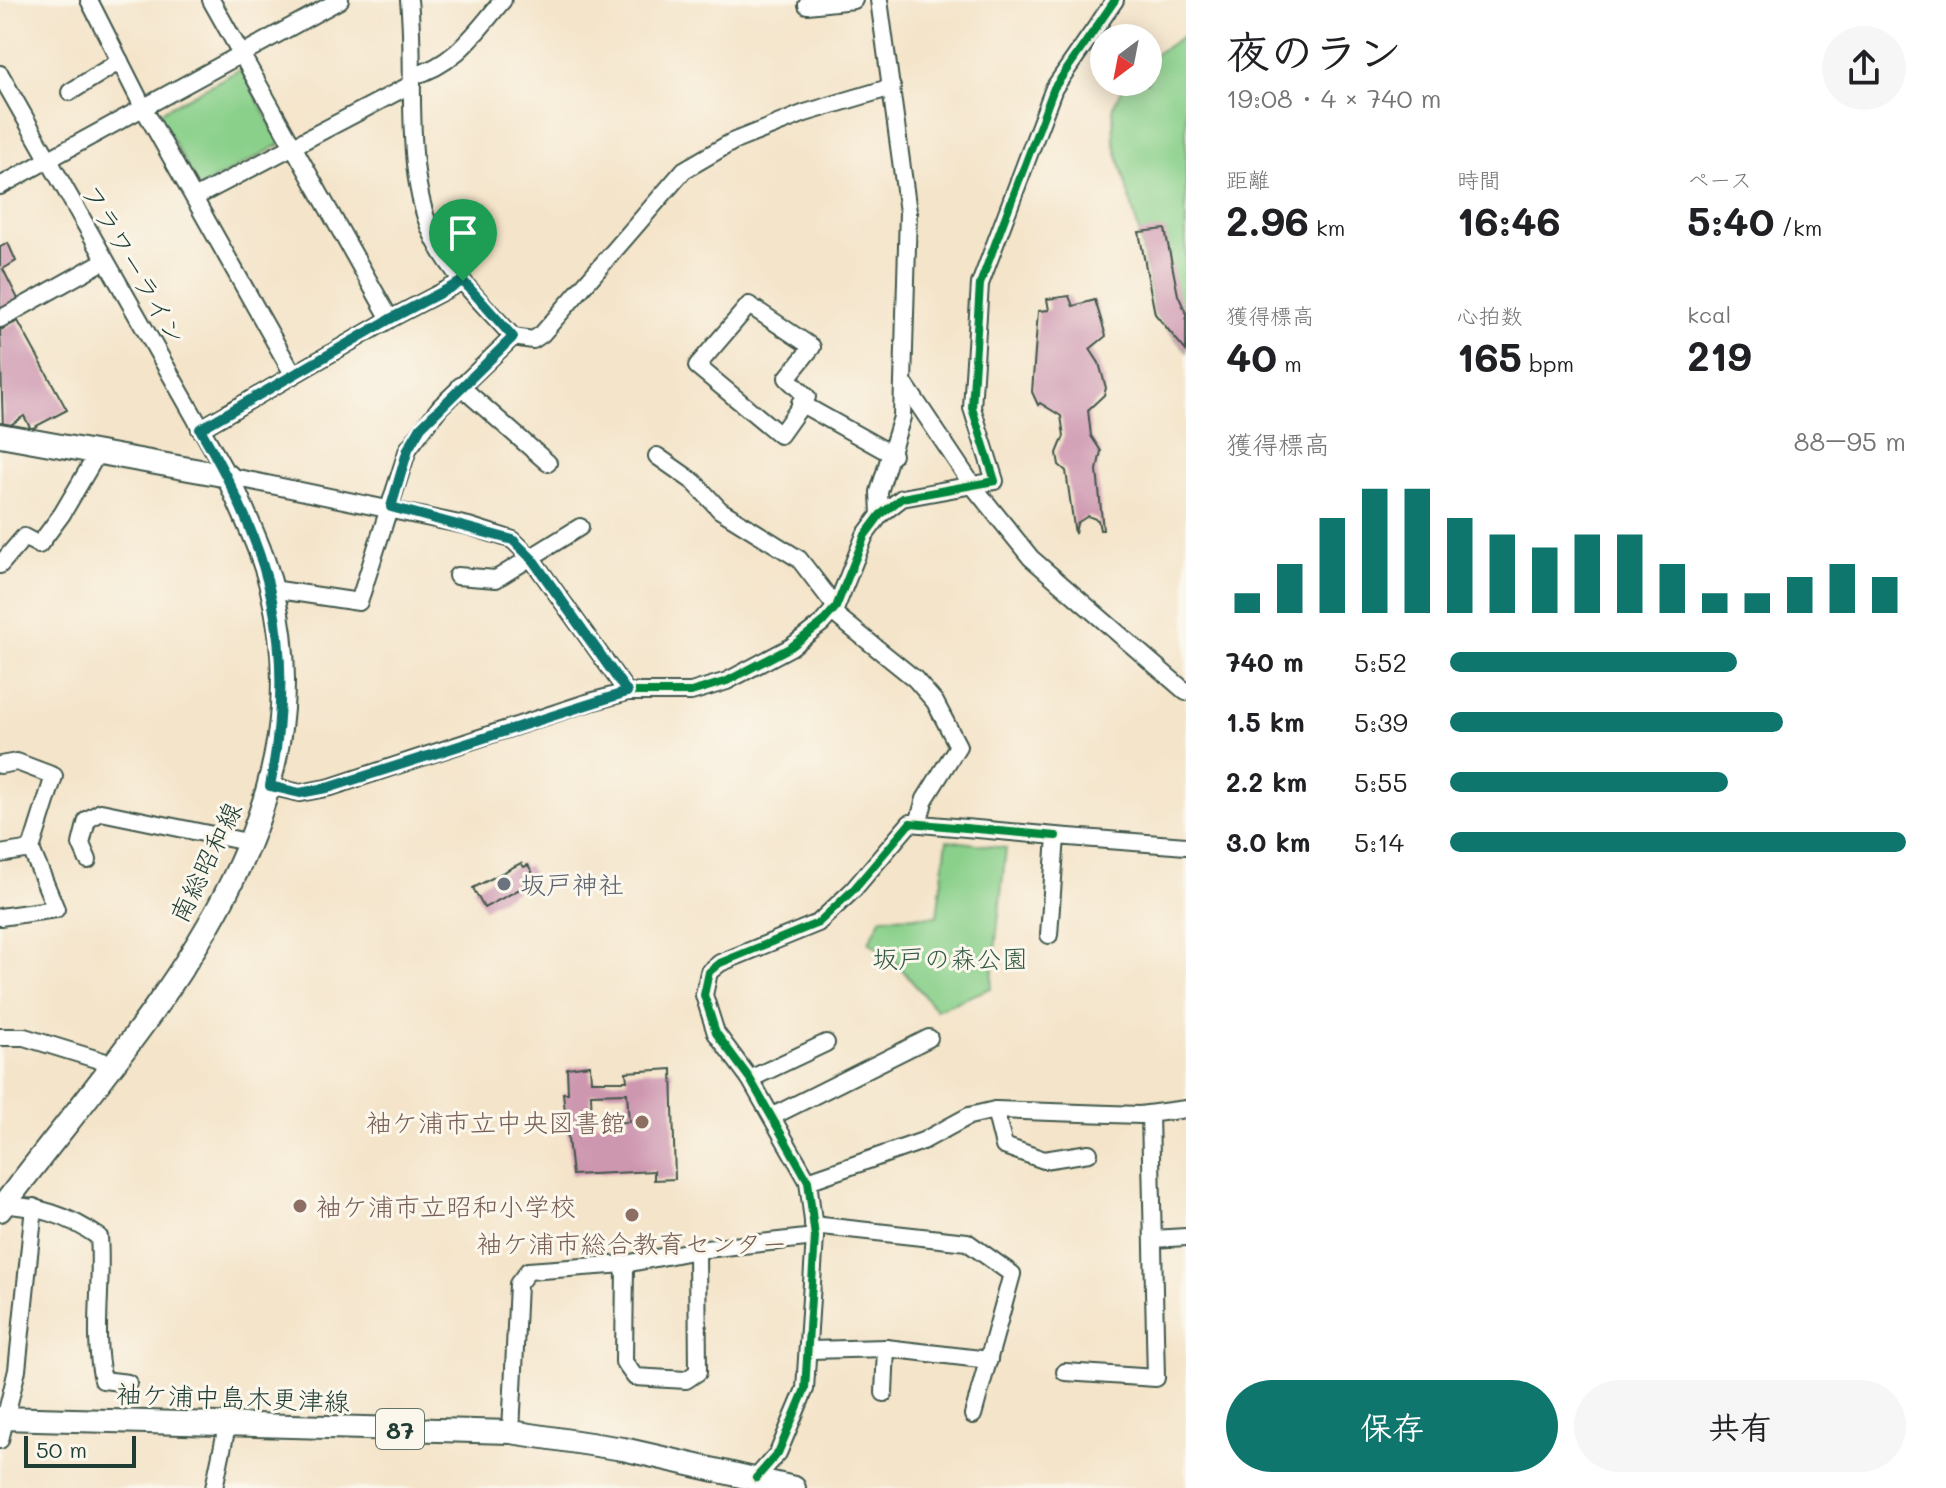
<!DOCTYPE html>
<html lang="ja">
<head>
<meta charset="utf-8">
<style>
	:root { --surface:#fff; --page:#f6f6f6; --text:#202124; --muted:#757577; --accent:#0f766e }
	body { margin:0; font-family:Mali,"Klee One",sans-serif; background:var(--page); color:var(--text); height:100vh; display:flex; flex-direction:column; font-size:30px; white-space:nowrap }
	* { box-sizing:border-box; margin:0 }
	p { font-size:26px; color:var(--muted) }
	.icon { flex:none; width:44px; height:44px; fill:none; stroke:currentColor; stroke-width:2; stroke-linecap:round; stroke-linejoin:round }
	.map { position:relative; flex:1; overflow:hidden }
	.details { display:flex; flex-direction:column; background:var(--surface); width:760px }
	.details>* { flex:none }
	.needle { width:52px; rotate:212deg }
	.tools { position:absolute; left:1090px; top:24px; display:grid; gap:16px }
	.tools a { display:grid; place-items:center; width:72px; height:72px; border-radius:50%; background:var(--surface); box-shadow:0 4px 20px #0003; font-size:40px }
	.scale { position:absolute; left:24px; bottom:20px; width:112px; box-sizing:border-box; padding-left:8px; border:4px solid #1f3d34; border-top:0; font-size:22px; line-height:28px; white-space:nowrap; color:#1f3d34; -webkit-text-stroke:6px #fbf7ec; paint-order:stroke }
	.pin { position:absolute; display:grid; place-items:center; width:68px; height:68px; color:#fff; margin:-82px -34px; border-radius:50% 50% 50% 0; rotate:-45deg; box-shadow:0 0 8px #0007 }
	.pin .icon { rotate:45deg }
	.round { display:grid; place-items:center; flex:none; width:84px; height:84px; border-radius:42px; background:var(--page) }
	.summary { display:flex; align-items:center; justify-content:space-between; height:136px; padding:0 40px }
	h1 { font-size:44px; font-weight:700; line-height:60px }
	.metrics { display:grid; grid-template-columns:repeat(3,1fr); gap:12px; height:136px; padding:8px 40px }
	.metrics div { display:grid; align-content:center }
	.metrics b { font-size:40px; font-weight:700 }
	.metrics small { font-size:22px; font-weight:400 }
	.metrics p { font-size:22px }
	.chart { height:224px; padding:16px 40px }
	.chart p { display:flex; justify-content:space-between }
	.chart svg { width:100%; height:144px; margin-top:8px; stroke:var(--accent); stroke-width:6 }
	.button { display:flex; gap:16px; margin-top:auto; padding:16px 40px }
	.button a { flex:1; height:92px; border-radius:48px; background:var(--accent); color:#fff; font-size:32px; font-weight:700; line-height:92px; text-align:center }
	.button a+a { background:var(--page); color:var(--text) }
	ul { padding:0 40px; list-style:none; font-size:26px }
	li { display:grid; grid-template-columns:128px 96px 1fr; align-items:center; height:60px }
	li i { height:20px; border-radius:10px; background:var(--accent) }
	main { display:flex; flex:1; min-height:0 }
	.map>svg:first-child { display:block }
	.green { fill:#8ad08b; stroke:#548660; stroke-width:2 }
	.building { fill:#ce97b0; fill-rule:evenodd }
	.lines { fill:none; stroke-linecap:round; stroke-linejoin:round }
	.minor-casing { stroke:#3f564a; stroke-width:20 }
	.major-casing { stroke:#3f564a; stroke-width:26 }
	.minor { stroke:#fff; stroke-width:16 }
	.major { stroke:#fff; stroke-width:22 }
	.cycleway-casing { stroke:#fbf7ec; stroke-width:13 }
	.cycleway { stroke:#00873e; stroke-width:8 }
	.route-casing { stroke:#fff; stroke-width:16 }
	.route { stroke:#0f766e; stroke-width:10 }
	.worship-dot { fill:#6b7280; stroke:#fbf7ec; stroke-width:3 }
	.education-dot { fill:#8d6e63; stroke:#fbf7ec; stroke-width:3 }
	.labels { text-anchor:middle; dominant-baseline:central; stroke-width:6; stroke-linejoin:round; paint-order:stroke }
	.shield { fill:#fbf7ec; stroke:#61756b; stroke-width:2 }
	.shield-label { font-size:24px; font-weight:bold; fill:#1f3d34 }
	.street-label { font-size:26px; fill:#1f3d34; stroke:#fbf7ec }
	.worship-label { font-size:26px; fill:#5b616d; stroke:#fbf7ec; text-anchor:start }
	.park-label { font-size:26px; fill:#345a45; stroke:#fbf7ec }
	.education-label { font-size:26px; fill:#785e54; stroke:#fbf7ec; text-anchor:end }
</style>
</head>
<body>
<main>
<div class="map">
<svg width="1186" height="1488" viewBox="0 0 1186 1488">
	<rect width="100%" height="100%" fill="#fbf7ec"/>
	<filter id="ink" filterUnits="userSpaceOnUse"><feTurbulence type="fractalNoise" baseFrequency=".0125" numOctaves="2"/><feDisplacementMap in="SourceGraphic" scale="16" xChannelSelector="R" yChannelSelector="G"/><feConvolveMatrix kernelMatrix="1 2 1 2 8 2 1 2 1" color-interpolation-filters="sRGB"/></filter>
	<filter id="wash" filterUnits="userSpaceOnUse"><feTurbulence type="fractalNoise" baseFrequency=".006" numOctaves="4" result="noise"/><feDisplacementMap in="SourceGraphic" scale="32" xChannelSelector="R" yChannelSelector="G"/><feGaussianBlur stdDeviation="1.8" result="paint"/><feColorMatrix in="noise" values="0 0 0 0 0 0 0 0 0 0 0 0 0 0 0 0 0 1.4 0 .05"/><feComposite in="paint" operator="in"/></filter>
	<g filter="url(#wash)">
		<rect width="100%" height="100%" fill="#f4e4c9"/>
		<g class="green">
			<path d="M 1186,34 L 1186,351 L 1155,314 L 1139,232 L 1114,141 L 1113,107 L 1126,82 L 1148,82 L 1148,59 Z"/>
			<path d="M 241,69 L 281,144 L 199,188 L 158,113 Z"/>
			<path d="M 947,840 L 1006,848 L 991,988 L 936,1010 L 895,961 L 869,942 L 882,917 L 937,916 Z"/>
		</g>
		<g id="blocks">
			<g class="building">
				<path d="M 1165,229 L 1178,295 L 1186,313 L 1186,351 L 1155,314 L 1139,232 Z"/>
				<path d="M 8,243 L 16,261 L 3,269 L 18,299 L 0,309 L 0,247 Z"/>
				<path d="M 1069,296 L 1073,306 L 1095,300 L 1106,336 L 1090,349 L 1099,363 L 1106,388 L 1104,395 L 1088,410 L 1091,436 L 1101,451 L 1097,470 L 1103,530 L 1100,530 L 1098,520 L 1088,516 L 1077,523 L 1075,534 L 1066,471 L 1059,465 L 1057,453 L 1064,436 L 1061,416 L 1040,403 L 1038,405 L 1032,392 L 1038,311 L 1049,310 L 1047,299 Z"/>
				<path d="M 18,321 L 67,410 L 31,429 L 24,416 L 3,430 L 0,330 Z"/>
				<path d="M 521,863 L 524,867 L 528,865 L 533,873 L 527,876 L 531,883 L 484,908 L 473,888 Z"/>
				<path d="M 590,1065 L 591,1081 L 627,1081 L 626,1072 L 672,1069 L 675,1179 L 654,1180 L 654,1171 L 572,1175 L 563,1093 L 568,1093 L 567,1068 ZM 627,1093 L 629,1122 L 592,1123 L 591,1094 Z"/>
			</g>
		</g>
	</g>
	<g filter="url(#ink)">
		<use href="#blocks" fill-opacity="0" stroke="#3f564a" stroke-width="2"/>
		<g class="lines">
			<g class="minor-casing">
				<g id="minor">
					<path d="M 89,0 L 144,109 L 293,374"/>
					<path d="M 211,0 L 390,319"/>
					<path d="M 409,0 C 417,75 401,174 436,242 C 455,278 486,307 513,337 L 533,340 L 542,334 L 684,170 L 732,142 L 805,113 L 892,87"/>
					<path d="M 879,0 L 908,212 L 902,417 L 879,492 L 880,515"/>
					<path d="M 807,5 L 854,0"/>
					<path d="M 0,74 L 228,476 L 469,526 L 513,540 L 532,559 L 627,692"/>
					<path d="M 412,76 C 454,66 476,32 503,0"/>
					<path d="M 70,92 L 120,61"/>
					<path d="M 0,186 L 340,0"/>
					<path d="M 196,197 L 412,84"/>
					<path d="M 749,305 L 812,347 L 787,378 L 807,397 L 780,435 L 697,366 Z"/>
					<path d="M 0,319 L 104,261"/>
					<path d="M 904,383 L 973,486 L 1031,558 L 1186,692"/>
					<path d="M 460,386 L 548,463"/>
					<path d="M 800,403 L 893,455"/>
					<path d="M 200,429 L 390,319 L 463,281"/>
					<path d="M 657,456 L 694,482 L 720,510 L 799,559 L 836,607"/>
					<path d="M 0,565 L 24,537 L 39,545 L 62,514 L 99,451"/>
					<path d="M 457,576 L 496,579 L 580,527"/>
					<path d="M 272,589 L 359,602 L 408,449 L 440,407 L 513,337"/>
					<path d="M 832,612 L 915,679 L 935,702 L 958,746 L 925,799 L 918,823"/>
					<path d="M 0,765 L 17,762 L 54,776 L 31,849 L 56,909 L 0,917"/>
					<path d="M 270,786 L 300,793 L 331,787 L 583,704 L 627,692 L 691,692 L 727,681 L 791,647 L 822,623 L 836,607 L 865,535 L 880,515 L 902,498 L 995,481 L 972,408 L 980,284 L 1054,88 L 1115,0"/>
					<path d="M 0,854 L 31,849"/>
					<path d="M 88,860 L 81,844 L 87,820 L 101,812 L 252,843"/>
					<path d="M 1049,935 L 1056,836 L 1186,846"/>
					<path d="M 0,1037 L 24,1037 L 112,1064"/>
					<path d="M 750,1079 L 826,1043"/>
					<path d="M 995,1110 L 1004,1146 L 1044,1160 L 1089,1153"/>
					<path d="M 773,1116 L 929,1038"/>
					<path d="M 808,1181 L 923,1141 L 969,1116 L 995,1110 L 1140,1115 L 1186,1109"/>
					<path d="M 0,1204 C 39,1207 66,1214 99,1237 C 103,1283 92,1335 103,1380 L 128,1383"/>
					<path d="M 813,1225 L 967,1242 L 1012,1274 L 973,1415"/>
					<path d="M 1153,1239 L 1186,1237"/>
					<path d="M 625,1264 L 624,1362 L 635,1377 L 686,1380 L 698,1372 L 697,1250"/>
					<path d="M 810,1350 L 886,1348 L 989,1360"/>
					<path d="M 1065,1372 L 1156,1378 L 1150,1114"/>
					<path d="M 884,1393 L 886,1348"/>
					<path d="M 511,1432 L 518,1284 L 528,1271 L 625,1264 L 697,1250 L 815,1237"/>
					<path d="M 0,1440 L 17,1370 L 34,1207"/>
					<path d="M 756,1478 L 778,1453 L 805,1389 L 815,1237 L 808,1181 L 750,1079 L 716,1033 L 704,995 L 709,972 L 720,963 L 818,923 L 853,890 L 910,823 L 1056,836"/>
					<path d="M 214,1488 L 227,1426"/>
				</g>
			</g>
			<g class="major-casing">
				<g id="major">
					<path d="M 0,435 L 228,476 C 243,513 263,551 272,590 C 332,835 134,1031 0,1210"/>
					<path d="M 0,1418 L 511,1432 L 623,1449 L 794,1488"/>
				</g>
			</g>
			<use href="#minor" class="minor"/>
			<use href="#major" class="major"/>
			<g class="cycleway-casing">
				<g id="cycleway">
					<path d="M 270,786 L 300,793 L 331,787 L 583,704 L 627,692 L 691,692 L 727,681 L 791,647 L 822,623 L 836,607 L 865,535 L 880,515 L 902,498 L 995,481 L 972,408 L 980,284 L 1054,88 L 1115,0"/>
					<path d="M 756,1478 L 778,1453 L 805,1389 L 815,1237 L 808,1181 L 750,1079 L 716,1033 L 704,995 L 709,972 L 720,963 L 818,923 L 853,890 L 910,823 L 1056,836"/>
				</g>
			</g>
			<use href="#cycleway" class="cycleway"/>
		</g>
	</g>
	<g class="lines" filter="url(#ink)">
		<g class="route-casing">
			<path id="route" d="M 463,281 L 513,337 L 421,427 L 408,449 L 391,507 L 513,540 L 532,559 L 627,692 L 331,787 L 300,793 L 270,786 C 297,647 272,550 200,429 L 390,319 Z"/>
		</g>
		<use href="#route" class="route"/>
	</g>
	<circle class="worship-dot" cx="504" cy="884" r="8"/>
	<g class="education-dot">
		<circle cx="642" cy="1122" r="8"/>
		<circle cx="300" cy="1206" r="8"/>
		<circle cx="632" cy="1215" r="8"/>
	</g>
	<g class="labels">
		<rect class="shield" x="376" y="1409" width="48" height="40" rx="6"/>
		<g class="shield-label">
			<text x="400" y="1429">87</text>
		</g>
		<g class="street-label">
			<text transform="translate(134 264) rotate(60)">フラワーライン</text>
			<text transform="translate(205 862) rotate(-64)">南総昭和線</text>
			<text transform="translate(233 1397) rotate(2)">袖ケ浦中島木更津線</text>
		</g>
		<g class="worship-label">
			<text x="520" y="884">坂戸神社</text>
		</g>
		<g class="park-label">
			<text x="950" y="958">坂戸の森公園</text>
		</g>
		<g class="education-label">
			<text x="626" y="1122">袖ケ浦市立中央図書館</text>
			<text x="316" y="1206" text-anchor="start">袖ケ浦市立昭和小学校</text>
			<text x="632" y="1243" text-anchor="middle">袖ケ浦市総合教育センター</text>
		</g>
	</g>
</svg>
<div class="tools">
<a><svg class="needle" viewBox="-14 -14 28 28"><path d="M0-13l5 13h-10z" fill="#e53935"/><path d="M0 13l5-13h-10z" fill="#757577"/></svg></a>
</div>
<div class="scale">50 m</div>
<div class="pin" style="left:463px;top:281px;background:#1e9e55"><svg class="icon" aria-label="arrive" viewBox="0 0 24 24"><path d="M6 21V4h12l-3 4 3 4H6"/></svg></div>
</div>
<section class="details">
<div class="summary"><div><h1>夜のラン</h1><p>19:08 · 4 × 740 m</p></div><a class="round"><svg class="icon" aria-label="share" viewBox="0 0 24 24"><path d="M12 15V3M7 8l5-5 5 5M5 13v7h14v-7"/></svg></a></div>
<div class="metrics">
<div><p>距離</p><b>2.96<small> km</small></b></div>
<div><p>時間</p><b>16:46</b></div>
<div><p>ペース</p><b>5:40<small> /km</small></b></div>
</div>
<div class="metrics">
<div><p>獲得標高</p><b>40<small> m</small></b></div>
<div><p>心拍数</p><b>165<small> bpm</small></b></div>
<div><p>kcal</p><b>219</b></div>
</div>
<div class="chart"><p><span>獲得標高</span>88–95 m</p>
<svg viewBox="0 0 160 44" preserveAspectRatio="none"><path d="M5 44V38M15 44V29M25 44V15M35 44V6M45 44V6M55 44V15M65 44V20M75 44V24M85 44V20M95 44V20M105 44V29M115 44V38M125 44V38M135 44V33M145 44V29M155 44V33"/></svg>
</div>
<ul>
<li><b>740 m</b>5:52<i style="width:63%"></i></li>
<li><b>1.5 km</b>5:39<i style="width:73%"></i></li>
<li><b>2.2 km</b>5:55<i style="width:61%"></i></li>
<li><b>3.0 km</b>5:14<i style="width:100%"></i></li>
</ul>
<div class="button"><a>保存</a><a>共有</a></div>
</section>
</main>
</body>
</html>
